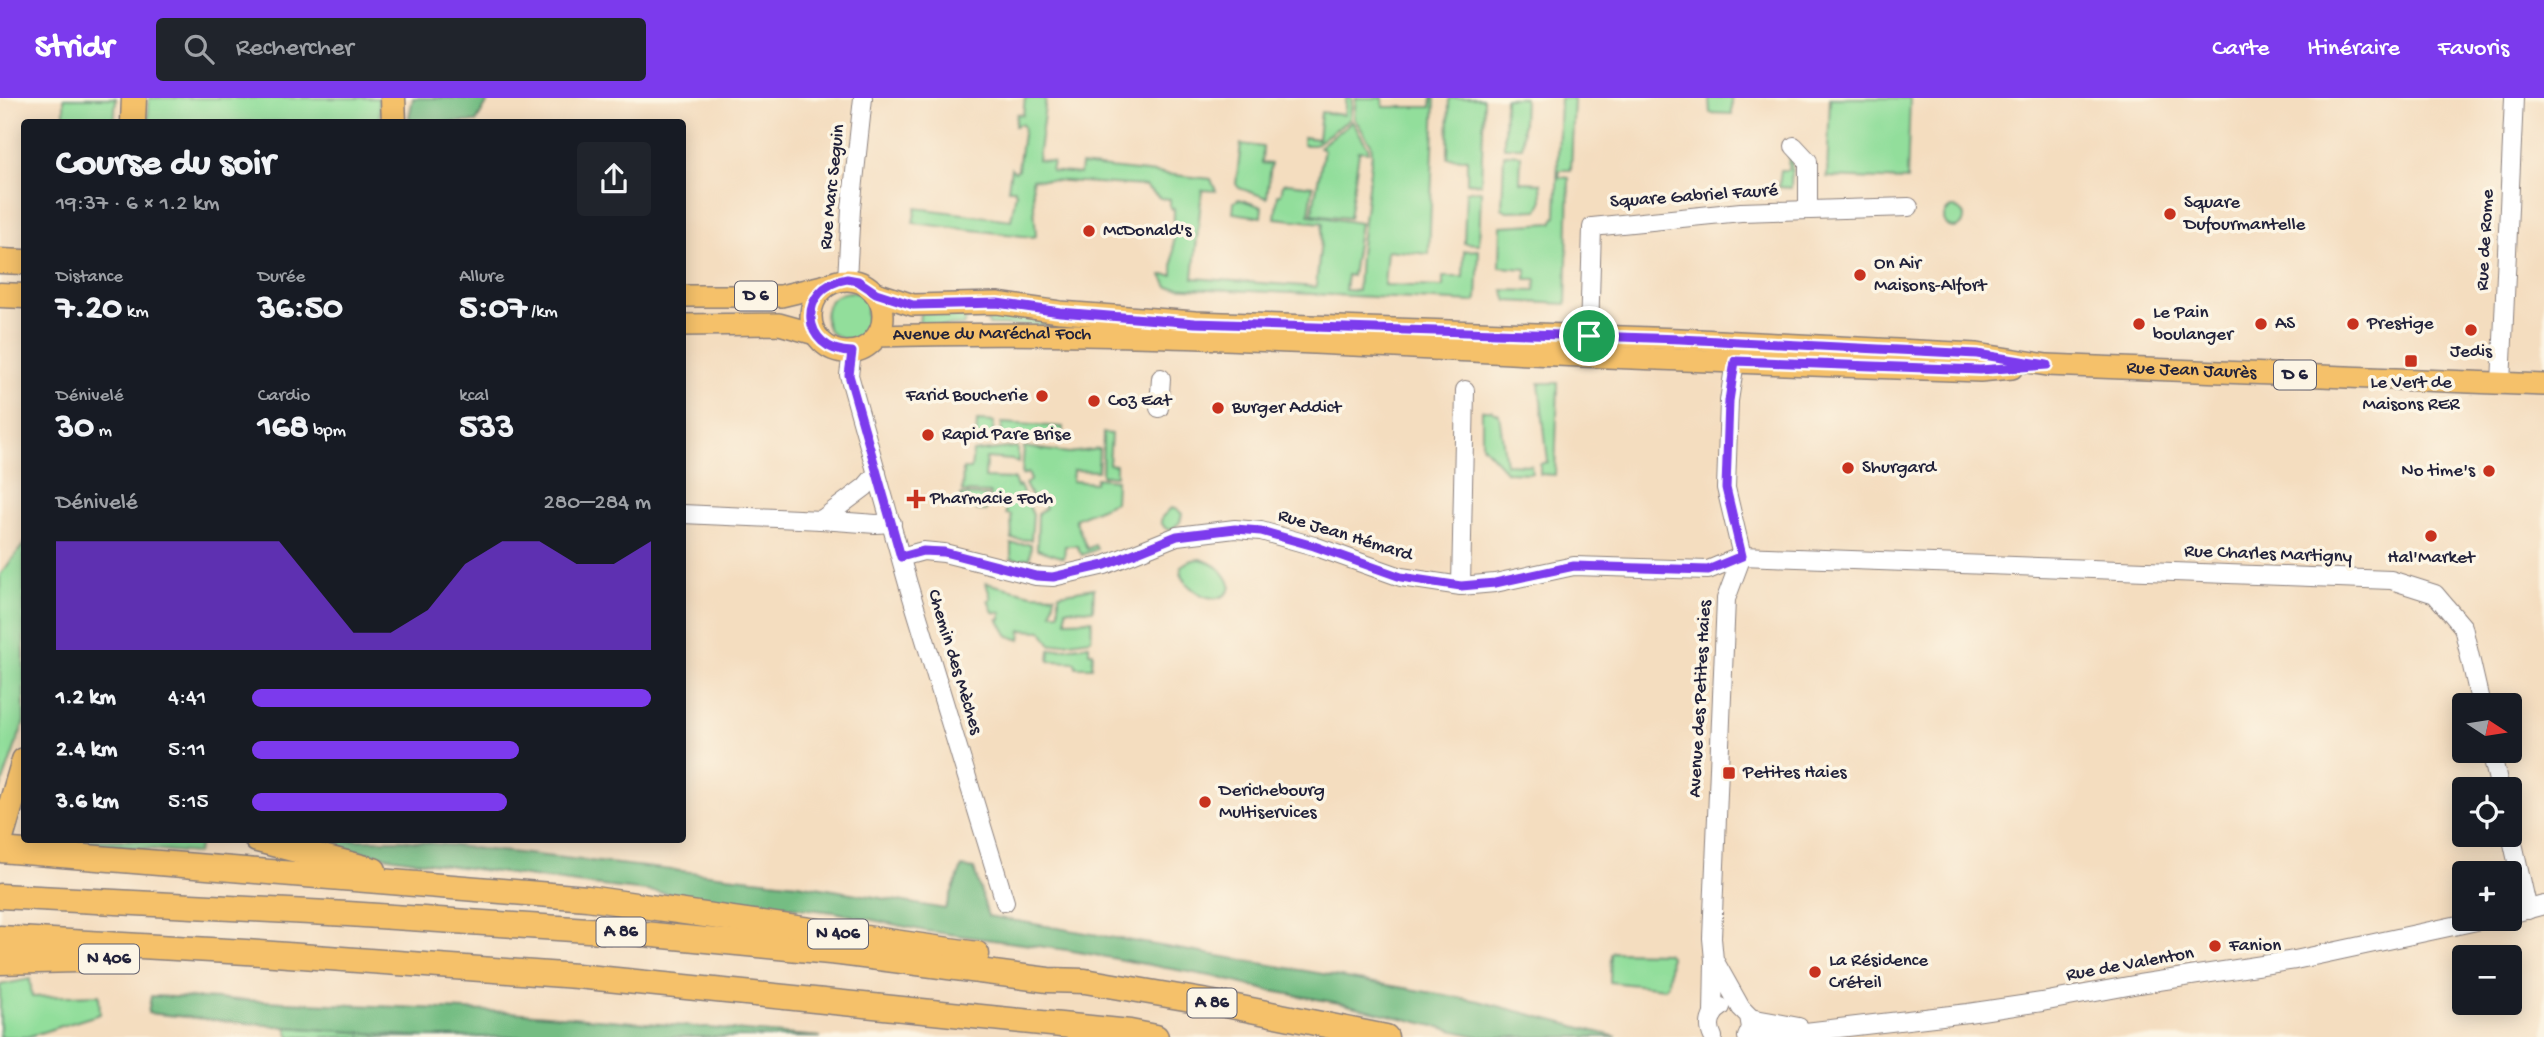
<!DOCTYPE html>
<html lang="fr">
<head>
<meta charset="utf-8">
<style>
	:root { --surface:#171b24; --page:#20242c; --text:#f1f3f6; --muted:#9ea1a6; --accent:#7c3aed }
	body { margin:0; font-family:"Gochi Hand",sans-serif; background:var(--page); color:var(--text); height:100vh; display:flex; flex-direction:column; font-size:26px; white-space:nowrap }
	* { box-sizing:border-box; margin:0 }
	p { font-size:23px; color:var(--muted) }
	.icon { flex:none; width:38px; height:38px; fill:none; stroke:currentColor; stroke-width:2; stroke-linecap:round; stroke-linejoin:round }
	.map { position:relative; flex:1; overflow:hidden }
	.details { position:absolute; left:21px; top:21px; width:665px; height:724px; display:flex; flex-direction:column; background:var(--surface); border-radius:7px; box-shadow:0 4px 18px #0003 }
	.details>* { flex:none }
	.needle { width:46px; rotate:102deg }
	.controls { position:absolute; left:2452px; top:595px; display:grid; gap:14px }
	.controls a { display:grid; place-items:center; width:70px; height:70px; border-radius:7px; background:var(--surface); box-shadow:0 4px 18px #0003; font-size:35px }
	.pin { position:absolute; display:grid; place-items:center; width:60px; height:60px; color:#fff; margin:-30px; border:4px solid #fff; border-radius:50%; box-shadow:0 2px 7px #0007 }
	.round { display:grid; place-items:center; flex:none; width:74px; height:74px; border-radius:7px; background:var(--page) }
	.overview { display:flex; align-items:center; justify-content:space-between; height:119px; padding:0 35px }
	h1 { font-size:38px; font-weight:700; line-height:52px }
	.stats { display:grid; grid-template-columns:repeat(3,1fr); gap:10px; height:119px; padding:7px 35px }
	.stats div { display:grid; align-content:center }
	.stats b { font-size:35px; font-weight:700 }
	.stats small { font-size:19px; font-weight:400 }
	.stats p { font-size:19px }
	.chart { height:196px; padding:14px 35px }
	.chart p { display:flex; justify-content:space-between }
	.chart svg { width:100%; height:126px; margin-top:7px; fill:var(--accent); opacity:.7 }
	ul { padding:0 35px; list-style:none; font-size:23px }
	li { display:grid; grid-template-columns:112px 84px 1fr; align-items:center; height:52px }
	li i { height:18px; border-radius:9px; background:var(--accent) }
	header { display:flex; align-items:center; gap:42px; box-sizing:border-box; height:98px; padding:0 35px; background:var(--accent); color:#fff }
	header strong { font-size:33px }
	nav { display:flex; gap:38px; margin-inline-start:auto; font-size:24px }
	.search { width:490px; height:63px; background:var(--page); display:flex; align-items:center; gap:18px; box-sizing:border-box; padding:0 24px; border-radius:7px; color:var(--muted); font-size:26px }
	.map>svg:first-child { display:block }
	.green { fill:#92de9b; stroke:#5a806b; stroke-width:2 }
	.forest { fill:#75bd83; stroke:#4c705f; stroke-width:2 }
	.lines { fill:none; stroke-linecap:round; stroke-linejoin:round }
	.minor-casing { stroke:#8b807d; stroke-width:20 }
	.major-casing { stroke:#8b807d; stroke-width:24 }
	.highway-casing { stroke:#8b807d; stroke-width:27 }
	.minor { stroke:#fff; stroke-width:18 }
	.major { stroke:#f5c16b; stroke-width:21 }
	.highway { stroke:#f5c16b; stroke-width:24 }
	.route-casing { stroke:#fff; stroke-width:14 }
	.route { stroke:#7c3aed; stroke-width:9 }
	.poi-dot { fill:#c8321e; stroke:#fcf5e5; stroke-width:2.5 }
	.labels { text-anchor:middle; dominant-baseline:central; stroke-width:7; stroke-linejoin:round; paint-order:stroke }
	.shield { fill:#fcf5e5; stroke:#63616e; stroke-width:2 }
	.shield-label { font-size:18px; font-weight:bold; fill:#22223b }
	.street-label { font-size:19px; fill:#22223b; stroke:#fcf5e5 }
	.poi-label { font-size:19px; fill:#22223b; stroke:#fcf5e5; text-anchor:start }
</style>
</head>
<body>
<header>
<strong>Stridr</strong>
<div class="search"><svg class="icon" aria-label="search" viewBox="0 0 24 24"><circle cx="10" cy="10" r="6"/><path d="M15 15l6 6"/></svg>Rechercher</div>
<nav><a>Carte</a><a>Itinéraire</a><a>Favoris</a></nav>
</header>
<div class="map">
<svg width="2544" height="939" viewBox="0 0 2544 939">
	<rect width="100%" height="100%" fill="#fcf5e5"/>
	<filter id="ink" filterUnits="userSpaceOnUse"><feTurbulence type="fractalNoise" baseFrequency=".0143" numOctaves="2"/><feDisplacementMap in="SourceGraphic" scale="14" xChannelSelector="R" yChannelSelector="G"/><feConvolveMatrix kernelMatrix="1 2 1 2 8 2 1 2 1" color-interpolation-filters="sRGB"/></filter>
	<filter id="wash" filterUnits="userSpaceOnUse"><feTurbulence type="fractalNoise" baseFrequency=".00686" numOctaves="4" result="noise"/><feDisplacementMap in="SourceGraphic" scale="28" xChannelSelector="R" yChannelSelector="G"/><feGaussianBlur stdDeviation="1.57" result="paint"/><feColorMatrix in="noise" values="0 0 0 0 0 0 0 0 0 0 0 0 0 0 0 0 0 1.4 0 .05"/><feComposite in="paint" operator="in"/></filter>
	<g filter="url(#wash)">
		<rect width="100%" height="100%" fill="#f4ddbf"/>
		<g class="green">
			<path d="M 64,0 L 116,0 L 114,24 L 64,24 Z"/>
			<path d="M 149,0 L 378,0 L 380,14 L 379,24 L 148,24 Z"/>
			<path d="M 1025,0 L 1046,0 L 1038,62 L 1053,64 L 1051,73 L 1080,76 L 1081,67 L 1211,81 L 1216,93 L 1202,92 L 1193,180 L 1316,189 L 1323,125 L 1275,120 L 1278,96 L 1281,96 L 1283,86 L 1287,85 L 1313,88 L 1309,117 L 1360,125 L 1352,178 L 1347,177 L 1345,192 L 1358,193 L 1360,156 L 1372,55 L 1371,46 L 1354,20 L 1356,0 L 1383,0 L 1383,9 L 1431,9 L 1432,0 L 1435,0 L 1429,156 L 1387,152 L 1384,187 L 1443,189 L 1443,179 L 1463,179 L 1464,153 L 1479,152 L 1477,201 L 1474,204 L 1168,189 L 1162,177 L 1173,177 L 1174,111 L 1170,110 L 1170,101 L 1160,100 L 1145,88 L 1032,81 L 1036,138 L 1031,139 L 913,125 L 916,110 L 1011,122 L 1016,95 L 1014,91 L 1008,91 L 1011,70 L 1015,74 L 1018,71 L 1024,29 L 1021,26 L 1015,28 L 1017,16 L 1023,17 Z"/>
			<path d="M 1346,0 L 1352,0 L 1350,21 L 1314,47 L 1303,47 L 1303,39 L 1318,41 L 1321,14 L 1344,17 Z"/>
			<path d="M 1451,0 L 1482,0 L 1484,3 L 1481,86 L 1467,85 L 1467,61 L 1448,60 L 1449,2 Z"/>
			<path d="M 1505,0 L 1524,0 L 1522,49 L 1504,49 Z"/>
			<path d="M 1560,0 L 1574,0 L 1571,72 L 1560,72 L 1559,79 L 1569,80 L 1566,206 L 1507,203 L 1503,192 L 1535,193 L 1536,181 L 1526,181 L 1526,171 L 1500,169 L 1501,128 L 1552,125 L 1556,118 Z"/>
			<path d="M 1707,0 L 1732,0 L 1732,16 L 1710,15 L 1709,1 Z"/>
			<path d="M 1830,0 L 1910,0 L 1907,82 L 1827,79 Z"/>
			<path d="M 1352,23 L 1368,49 L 1368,54 L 1357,53 L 1359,54 L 1349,120 L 1312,116 L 1324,51 L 1319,49 Z"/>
			<path d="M 1241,46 L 1263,49 L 1262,65 L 1271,66 L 1267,100 L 1239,90 L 1236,86 Z"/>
			<path d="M 1792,55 L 1791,90 L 1779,89 L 1781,72 L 1788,72 L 1789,56 Z"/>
			<path d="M 1504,56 L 1521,57 L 1520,84 L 1541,85 L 1542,104 L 1538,112 L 1507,113 L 1502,110 Z"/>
			<path d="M 1466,93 L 1481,93 L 1479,146 L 1464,145 Z"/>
			<path d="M 1239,101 L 1262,109 L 1261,119 L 1233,115 L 1234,104 Z"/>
			<circle cx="1954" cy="120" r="10"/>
			<path d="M 849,194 L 857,195 L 869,205 C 864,212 866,222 870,229 C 859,244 843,245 829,233 C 820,214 828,196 849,194 Z"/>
			<path d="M 973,211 L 1084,226 L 1084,228 L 989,227 L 986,220 L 967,219 L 963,227 L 919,230 L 920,214 Z"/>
			<path d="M 1539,285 L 1558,285 L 1555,377 L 1540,376 L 1540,366 L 1548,364 Z"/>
			<path d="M 1482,312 L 1491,312 L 1499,316 L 1506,366 L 1531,367 L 1532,375 L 1507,374 L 1482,347 Z"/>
			<path d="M 977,323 L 994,324 L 992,343 L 976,342 Z"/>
			<path d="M 1002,325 L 1063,329 L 1062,343 L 1001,341 Z"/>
			<path d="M 1103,335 L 1111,336 L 1109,366 L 1116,367 L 1116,378 L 1102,377 Z"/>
			<path d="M 1018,349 L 1018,365 L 1012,362 L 986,360 L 985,380 L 1014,381 L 1017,389 L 1020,388 L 1033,417 L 1031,442 L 1012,441 L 1011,417 L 1006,416 L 1006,409 L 990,408 L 990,395 L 962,394 L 963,371 L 971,371 L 973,354 Z"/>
			<path d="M 1024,349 L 1069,355 L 1099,351 L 1098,373 L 1073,372 L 1072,383 L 1095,385 L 1096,380 L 1116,382 L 1115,404 L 1075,421 L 1087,451 L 1095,447 L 1097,451 L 1082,457 L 1077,448 L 1065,448 L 1064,460 L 1037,451 L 1038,415 L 1046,410 L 1042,402 L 1035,406 L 1025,386 L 1031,382 L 1028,375 L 1022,377 Z"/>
			<path d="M 961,397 L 987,398 L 986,413 L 976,412 L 976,405 L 961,404 Z"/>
			<path d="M 1171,410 L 1178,412 L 1182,416 L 1180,424 L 1171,432 L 1165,430 L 1161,424 L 1162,419 Z"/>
			<path d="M 24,446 L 24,624 L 0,692 L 0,477 Z"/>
			<path d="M 1011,446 L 1031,446 L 1030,461 L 1024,460 L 1023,463 L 1011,460 Z"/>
			<path d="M 1201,461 C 1216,467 1226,473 1231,489 C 1216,524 1148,464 1201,461 Z"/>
			<path d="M 986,485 L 1032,496 L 1055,497 L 1052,515 L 1059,515 L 1059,496 L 1094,490 L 1093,512 L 1066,511 L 1066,523 L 1092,522 L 1091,541 L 1051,547 L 1042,533 L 1021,532 L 1020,542 L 1008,538 L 998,521 L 1001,521 L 1001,515 L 993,514 L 988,502 L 991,501 Z"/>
			<path d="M 1089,547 L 1089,554 L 1093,554 L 1092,569 L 1076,569 L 1075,564 L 1049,563 L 1050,552 Z"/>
			<path d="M 50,742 L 201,742 L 197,755 Z"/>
			<path d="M 1614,854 L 1666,855 L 1670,858 L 1668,886 L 1664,890 L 1610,884 L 1611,856 Z"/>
			<path d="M 30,881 L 32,899 L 99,897 L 100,916 L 27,939 L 0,939 L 0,887 Z"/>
			<path d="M 286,929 L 422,939 L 290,939 Z"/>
		</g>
		<g class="forest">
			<path d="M 413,0 L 490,0 L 476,24 L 408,24 Z"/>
			<path d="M 296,742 L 401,742 L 798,786 L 945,811 L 962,769 L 974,771 L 988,818 L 1479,903 L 1617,939 L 1480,939 L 1339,905 L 1266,892 L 1216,879 L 1067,852 L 926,833 L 834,814 L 584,786 L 394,760 Z"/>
			<path d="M 151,898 L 510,914 L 821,939 L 422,939 L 286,929 L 148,915 Z"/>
		</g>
	</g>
	<g filter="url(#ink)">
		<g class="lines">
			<g class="minor-casing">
				<g id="minor">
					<path d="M 1794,48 L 1808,63 L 1808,112"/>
					<path d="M 847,181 L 851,111 L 863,0"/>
					<path d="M 1589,238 L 1592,129 L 1741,114 L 1909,109"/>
					<path d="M 852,254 L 849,277 L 908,486 L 1005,804"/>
					<path d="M 2501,286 L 2514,0"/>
					<path d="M 1159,310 L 1161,280"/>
					<path d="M 682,416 L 821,422 L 876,426 L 892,425"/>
					<path d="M 821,422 L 865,389 L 877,375"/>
					<path d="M 901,459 L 923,453 L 944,455 L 1036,478 L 1053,479 L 1105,467 L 1177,438 L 1235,431 L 1261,433 L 1314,448 L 1401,479 L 1461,488 L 1495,485 L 1574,468 L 1708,472 L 1742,458 L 2391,482 L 2435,496 L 2463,529 L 2481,607"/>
					<path d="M 1461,488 L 1465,292"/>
					<path d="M 2491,653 L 2500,691"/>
					<path d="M 2510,732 L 2528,812"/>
					<path d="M 2510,816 L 2544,807"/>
					<path d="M 1714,862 L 1741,910 L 1749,918 L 1751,930 L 1747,939"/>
					<path d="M 1713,917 L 1714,862 L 1712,840 L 1726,501 L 1742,458 L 1726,390 L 1729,303 L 1735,263"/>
					<path d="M 1750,920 L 1799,929"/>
					<path d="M 1713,939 C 1707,927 1710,916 1721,909"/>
					<path d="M 1762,939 L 1968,915 L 2042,904 L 2139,886 L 2295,862 L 2486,821"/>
				</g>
			</g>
			<g class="major-casing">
				<g id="major">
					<circle cx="847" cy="218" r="36"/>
					<path id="s1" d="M 876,195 L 913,207 L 997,205 L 1060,214 L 1195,224 L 1680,241 L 1977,256 L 2047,267 L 2544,287"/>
					<path d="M 682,198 L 781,198 L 827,187"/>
					<path d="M 682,227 L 779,226 L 815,236"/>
					<path id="s2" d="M 878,238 C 1096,231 1313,245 1531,256 C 1681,263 1830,267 1980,273 L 2012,270"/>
				</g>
			</g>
			<g class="highway-casing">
				<g id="highway">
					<path d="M 393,0 L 394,24"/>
					<path d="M 133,24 L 134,0"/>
					<path d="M 0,163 L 24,164"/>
					<path d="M 0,197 L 24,198"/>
					<path d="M 257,742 L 374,772"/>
					<path d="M 0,744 L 24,662"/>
					<path d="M 0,752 L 587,800 L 977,856"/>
					<path d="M 0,798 L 348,816 L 633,835 L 840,855 L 1048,882 L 1085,883 L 1226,907 L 1386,939"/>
					<path d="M 0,840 L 246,854 L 577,878 L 1130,934 L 1156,939"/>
					<path d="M 0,864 L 115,861"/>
				</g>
			</g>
			<use href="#minor" class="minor"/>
			<use href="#major" class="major"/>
			<use href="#highway" class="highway"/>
		</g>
	</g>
	<g class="lines" filter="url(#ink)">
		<g class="route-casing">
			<path id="route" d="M 847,181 L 858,183 L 876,195 L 913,207 L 997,205 L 1060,214 L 1195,225 L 1680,241 L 1977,256 L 2047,267 L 1980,272 L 1735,263 L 1729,303 L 1726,390 L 1742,458 L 1708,472 L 1574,468 L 1495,485 L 1461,488 L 1401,479 L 1314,448 L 1261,433 L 1235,431 L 1177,438 L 1105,467 L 1053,479 L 1036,478 L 944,454 L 923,453 L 901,459 L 849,277 L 852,254 C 800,253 796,189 847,181 Z"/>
		</g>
		<use href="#route" class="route"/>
	</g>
	<g class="poi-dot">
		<circle cx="2170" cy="116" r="7"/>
		<circle cx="1089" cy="133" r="7"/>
		<circle cx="1860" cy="177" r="7"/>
		<circle cx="2139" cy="226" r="7"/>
		<circle cx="2261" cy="226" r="7"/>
		<circle cx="2353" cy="226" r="7"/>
		<circle cx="2471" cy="232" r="7"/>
		<rect x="2404" y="256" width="14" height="14" rx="3.5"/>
		<circle cx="1042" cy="298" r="7"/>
		<circle cx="1094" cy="303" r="7"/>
		<circle cx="1218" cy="310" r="7"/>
		<circle cx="928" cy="337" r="7"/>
		<circle cx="1848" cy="370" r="7"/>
		<circle cx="2489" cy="373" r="7"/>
		<path d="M912.5 390.5h7v7h7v7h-7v7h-7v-7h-7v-7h7z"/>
		<circle cx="2431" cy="438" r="7"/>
		<rect x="1722" y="668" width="14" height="14" rx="3.5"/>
		<circle cx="1205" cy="704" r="7"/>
		<circle cx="2215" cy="848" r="7"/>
		<circle cx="1815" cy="874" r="7"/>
	</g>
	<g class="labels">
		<g class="shield">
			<rect x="735" y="183.5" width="42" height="29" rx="5"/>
			<rect x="2274" y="262.5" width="42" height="29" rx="5"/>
			<rect x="596.5" y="819.5" width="49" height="29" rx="5"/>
			<rect x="808" y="821.5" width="60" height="29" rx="5"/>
			<rect x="79" y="846.5" width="60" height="29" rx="5"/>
			<rect x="1187.5" y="890.5" width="49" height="29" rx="5"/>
		</g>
		<g class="shield-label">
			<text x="756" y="198">D 6</text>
			<text x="2295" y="277">D 6</text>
			<text x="621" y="834">A 86</text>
			<text x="838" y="836">N 406</text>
			<text x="109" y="861">N 406</text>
			<text x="1212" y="905">A 86</text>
		</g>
		<g class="street-label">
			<text transform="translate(833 89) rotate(-84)">Rue Marc Seguin</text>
			<text transform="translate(1694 99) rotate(-4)">Square Gabriel Fauré</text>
			<text transform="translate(2486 142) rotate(-87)">Rue de Rome</text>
			<text stroke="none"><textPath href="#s2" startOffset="114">Avenue du Maréchal Foch</textPath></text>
			<text stroke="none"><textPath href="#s1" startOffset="1320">Rue Jean Jaurès</textPath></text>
			<text transform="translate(1345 438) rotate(17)">Rue Jean Hémard</text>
			<text transform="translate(2268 457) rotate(2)">Rue Charles Martigny</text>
			<text transform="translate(954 564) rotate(73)">Chemin des Mèches</text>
			<text transform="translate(1701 601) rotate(-87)">Avenue des Petites Haies</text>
			<text transform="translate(2130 867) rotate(-10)">Rue de Valenton</text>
		</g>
		<g class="poi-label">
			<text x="2184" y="105">Square<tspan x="2184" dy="22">Dufourmantelle</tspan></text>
			<text x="1103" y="133">McDonald's</text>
			<text x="1874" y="166">On Air<tspan x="1874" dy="22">Maisons-Alfort</tspan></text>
			<text x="2153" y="215">Le Pain<tspan x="2153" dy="22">boulanger</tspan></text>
			<text x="2275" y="226">AS</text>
			<text x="2367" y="226">Prestige</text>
			<text x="2471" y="254" text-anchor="middle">Jedis</text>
			<text x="2411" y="285" text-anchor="middle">Le Vert de<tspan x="2411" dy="22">Maisons RER</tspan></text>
			<text x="1028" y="298" text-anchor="end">Farid Boucherie</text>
			<text x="1108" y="303">Coz Eat</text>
			<text x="1232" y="310">Burger Addict</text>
			<text x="942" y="337">Rapid Pare Brise</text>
			<text x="1862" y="370">Shurgard</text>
			<text x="2475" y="373" text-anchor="end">No time's</text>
			<text x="930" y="401">Pharmacie Foch</text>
			<text x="2431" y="460" text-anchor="middle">Hal'Market</text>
			<text x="1743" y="675">Petites Haies</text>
			<text x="1219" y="693">Derichebourg<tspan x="1219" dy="22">Multiservices</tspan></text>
			<text x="2229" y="848">Fanion</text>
			<text x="1829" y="863">La Résidence<tspan x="1829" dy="22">Créteil</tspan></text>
		</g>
	</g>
</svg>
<div class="controls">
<a><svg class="needle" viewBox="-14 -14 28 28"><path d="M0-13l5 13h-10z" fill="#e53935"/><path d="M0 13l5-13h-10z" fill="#9ea1a6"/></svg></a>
<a><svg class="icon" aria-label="locate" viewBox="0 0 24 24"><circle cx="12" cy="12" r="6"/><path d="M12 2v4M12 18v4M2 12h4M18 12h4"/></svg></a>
<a>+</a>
<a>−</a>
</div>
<div class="pin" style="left:1589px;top:238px;background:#1e9e55"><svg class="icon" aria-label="arrive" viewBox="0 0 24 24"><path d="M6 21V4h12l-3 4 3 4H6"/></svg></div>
<section class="details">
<div class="overview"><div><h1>Course du soir</h1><p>19:37 · 6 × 1.2 km</p></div><a class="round"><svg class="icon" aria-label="share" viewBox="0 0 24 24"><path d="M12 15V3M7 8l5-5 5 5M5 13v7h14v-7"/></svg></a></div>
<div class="stats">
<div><p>Distance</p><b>7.20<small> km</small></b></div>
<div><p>Durée</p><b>36:50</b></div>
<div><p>Allure</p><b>5:07<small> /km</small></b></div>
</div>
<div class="stats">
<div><p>Dénivelé</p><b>30<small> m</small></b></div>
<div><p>Cardio</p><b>168<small> bpm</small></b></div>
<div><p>kcal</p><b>533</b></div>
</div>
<div class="chart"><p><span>Dénivelé</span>280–284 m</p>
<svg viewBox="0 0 160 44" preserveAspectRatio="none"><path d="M0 44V6L10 6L20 6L30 6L40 6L50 6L60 6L70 22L80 38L90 38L100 30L110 14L120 6L130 6L140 14L150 14L160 6V44z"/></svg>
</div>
<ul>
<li><b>1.2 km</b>4:41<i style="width:100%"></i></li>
<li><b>2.4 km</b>5:11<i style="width:67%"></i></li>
<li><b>3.6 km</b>5:15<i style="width:64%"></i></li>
</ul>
</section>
</div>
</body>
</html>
